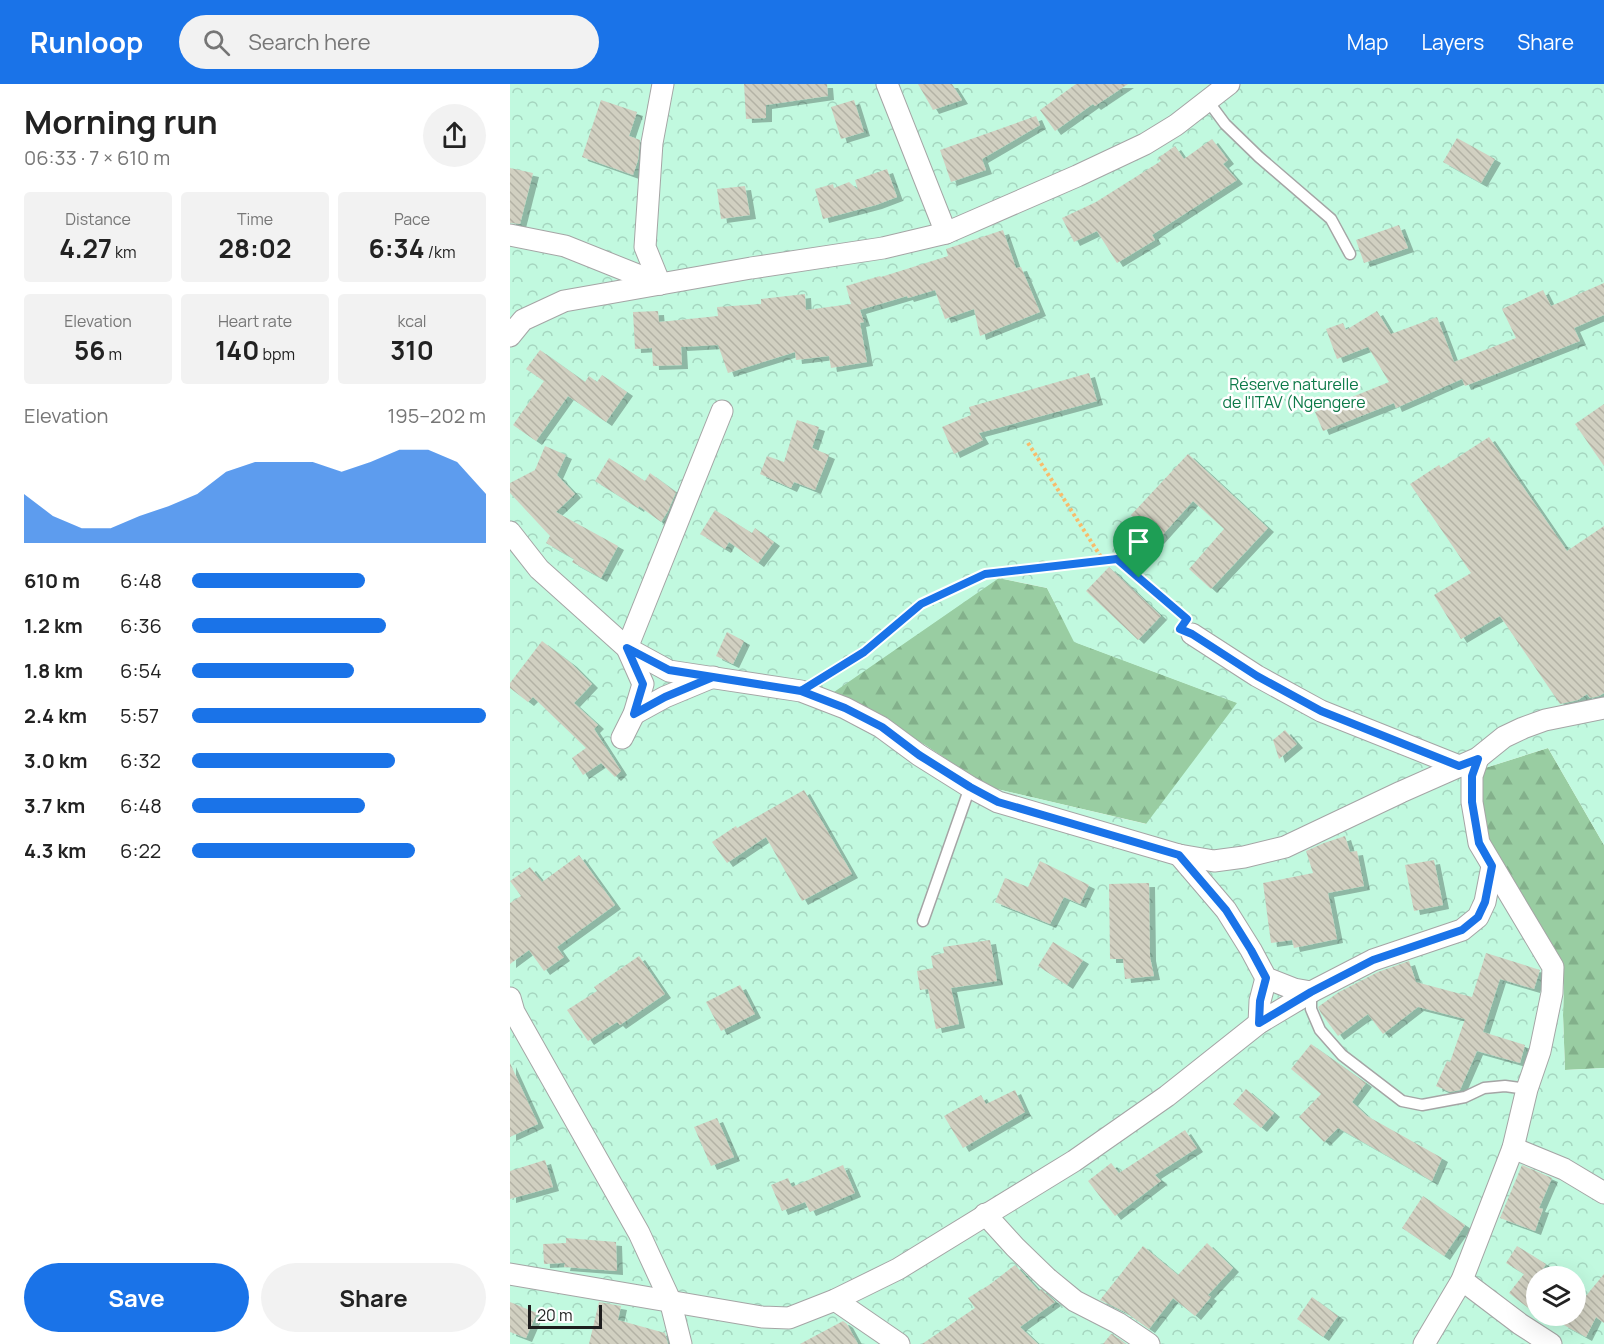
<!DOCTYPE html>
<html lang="en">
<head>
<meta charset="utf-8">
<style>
	:root { --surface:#fff; --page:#f2f2f2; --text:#222; --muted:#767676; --accent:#1a73e8 }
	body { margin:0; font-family:Manrope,sans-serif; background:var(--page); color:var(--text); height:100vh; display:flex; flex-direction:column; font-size:22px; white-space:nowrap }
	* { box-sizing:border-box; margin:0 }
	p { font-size:20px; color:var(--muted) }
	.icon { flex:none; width:33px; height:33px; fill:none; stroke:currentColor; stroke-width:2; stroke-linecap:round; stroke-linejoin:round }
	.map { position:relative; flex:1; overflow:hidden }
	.side { display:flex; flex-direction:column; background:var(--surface); width:510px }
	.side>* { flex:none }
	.buttons { position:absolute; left:1016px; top:1182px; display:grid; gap:12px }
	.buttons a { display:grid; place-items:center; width:60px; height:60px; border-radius:50%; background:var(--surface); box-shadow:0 6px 24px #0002; font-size:30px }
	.scale { position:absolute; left:18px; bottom:15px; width:74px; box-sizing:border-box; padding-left:6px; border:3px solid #1e1e1e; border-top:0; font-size:16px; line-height:21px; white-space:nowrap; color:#1e1e1e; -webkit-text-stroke:4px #fff; paint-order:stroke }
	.pin { position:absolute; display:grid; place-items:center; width:51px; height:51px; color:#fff; margin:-62px -26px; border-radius:50% 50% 50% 0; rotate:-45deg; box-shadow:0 0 6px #0007 }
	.pin .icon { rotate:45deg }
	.round { display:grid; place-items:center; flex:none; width:63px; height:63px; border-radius:32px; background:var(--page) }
	.overview { display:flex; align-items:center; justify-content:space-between; height:102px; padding:0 24px }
	h1 { font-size:33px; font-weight:700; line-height:45px }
	.stats { display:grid; grid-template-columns:repeat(3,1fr); gap:9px; height:102px; padding:6px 24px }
	.stats div { display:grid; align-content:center; border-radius:6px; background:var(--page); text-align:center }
	.stats b { font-size:26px; font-weight:700 }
	.stats small { font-size:16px; font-weight:400 }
	.stats p { font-size:16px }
	.chart { height:168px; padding:12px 24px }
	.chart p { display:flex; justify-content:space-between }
	.chart svg { width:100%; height:108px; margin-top:6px; fill:var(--accent); opacity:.7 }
	.cta { display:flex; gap:12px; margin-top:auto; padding:12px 24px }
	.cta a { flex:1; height:69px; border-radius:36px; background:var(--accent); color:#fff; font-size:24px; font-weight:700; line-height:69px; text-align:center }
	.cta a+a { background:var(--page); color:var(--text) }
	ul { padding:0 24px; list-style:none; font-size:20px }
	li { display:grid; grid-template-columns:96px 72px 1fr; align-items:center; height:45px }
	li i { height:15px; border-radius:8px; background:var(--accent) }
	header { display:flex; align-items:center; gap:36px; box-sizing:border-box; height:84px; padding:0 30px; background:var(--accent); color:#fff }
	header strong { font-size:28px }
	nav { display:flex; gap:33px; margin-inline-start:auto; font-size:21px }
	.search { width:420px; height:54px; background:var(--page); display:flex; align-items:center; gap:15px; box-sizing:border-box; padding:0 21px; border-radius:33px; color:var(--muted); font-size:22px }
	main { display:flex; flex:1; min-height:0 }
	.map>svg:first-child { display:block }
	.forest { fill:url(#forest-firs) }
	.park { fill:url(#park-crowns); fill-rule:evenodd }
	.building { fill:url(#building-back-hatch); filter:url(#shadow) }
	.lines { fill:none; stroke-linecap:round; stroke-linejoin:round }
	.lane-casing { stroke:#a5a5a5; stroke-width:13 }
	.street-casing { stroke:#a5a5a5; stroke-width:23 }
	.path { stroke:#f8bc6b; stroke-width:4; stroke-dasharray:3 3; stroke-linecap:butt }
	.lane { stroke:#fff; stroke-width:10 }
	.street { stroke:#fff; stroke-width:21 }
	.route-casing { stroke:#fff; stroke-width:12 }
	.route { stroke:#1a73e8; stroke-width:8 }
	.labels { text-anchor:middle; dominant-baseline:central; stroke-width:5; stroke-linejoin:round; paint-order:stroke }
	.park-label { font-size:16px; fill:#0d7a49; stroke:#fff }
</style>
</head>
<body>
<header>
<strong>Runloop</strong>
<div class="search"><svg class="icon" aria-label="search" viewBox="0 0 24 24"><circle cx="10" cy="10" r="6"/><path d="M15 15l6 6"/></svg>Search here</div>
<nav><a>Map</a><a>Layers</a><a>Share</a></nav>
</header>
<main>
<section class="side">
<div class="overview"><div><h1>Morning run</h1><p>06:33 · 7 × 610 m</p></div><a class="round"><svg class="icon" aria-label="share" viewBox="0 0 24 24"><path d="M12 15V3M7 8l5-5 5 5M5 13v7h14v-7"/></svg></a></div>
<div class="stats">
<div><p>Distance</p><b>4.27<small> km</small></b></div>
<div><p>Time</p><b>28:02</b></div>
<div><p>Pace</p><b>6:34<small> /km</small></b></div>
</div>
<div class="stats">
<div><p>Elevation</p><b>56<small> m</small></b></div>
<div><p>Heart rate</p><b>140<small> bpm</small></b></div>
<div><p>kcal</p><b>310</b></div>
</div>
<div class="chart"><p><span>Elevation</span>195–202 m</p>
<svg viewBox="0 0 160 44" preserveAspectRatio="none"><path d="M0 44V24L10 33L20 38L30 38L40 33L50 29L60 24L70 15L80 11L90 11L100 11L110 15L120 11L130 6L140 6L150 11L160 24V44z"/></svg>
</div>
<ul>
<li><b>610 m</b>6:48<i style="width:59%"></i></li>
<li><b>1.2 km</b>6:36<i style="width:66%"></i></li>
<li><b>1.8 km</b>6:54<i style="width:55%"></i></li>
<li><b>2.4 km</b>5:57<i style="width:100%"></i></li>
<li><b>3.0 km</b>6:32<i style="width:69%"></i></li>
<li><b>3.7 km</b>6:48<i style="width:59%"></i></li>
<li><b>4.3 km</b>6:22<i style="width:76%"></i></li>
</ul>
<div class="cta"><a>Save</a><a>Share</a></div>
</section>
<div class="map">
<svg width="1094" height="1260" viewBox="0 0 1094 1260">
	<defs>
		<pattern id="forest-firs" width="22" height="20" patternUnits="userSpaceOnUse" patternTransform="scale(1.5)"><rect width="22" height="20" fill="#99cda2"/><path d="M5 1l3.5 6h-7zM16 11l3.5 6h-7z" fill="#83b08b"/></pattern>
		<pattern id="park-crowns" width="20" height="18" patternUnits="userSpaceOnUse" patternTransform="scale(1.5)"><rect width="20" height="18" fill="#c1f9df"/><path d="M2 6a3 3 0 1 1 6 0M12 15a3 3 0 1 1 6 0" fill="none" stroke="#a5d5bf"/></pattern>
		<pattern id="building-back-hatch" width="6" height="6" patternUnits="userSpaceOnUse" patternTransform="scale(1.5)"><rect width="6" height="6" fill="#d1d0c1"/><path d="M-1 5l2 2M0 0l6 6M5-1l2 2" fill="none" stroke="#b3b2a5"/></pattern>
		<filter id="shadow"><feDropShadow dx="6" dy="4" stdDeviation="0" flood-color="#0004"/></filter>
	</defs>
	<rect width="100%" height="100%" fill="#edefe4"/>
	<g class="forest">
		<path d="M 488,494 L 537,504 L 565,558 L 728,619 L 637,740 L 478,703 L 415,661 L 323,608 Z"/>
		<path d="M 1038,664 L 1094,761 L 1094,984 L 1055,986 L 1053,931 L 1054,899 L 973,755 L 970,692 L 975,684 Z"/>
	</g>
	<path class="park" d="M 0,0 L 1094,0 L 1094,761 L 1038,664 L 975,684 L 970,693 L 973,755 L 1029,850 L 1054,899 L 1053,931 L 1055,986 L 1094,984 L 1094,1260 L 0,1260 ZM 489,494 L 537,504 L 564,558 L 727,619 L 636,740 L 478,703 L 415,661 L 324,608 ZM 1026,1192 L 1065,1192 L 1065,1232 L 1026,1232 Z"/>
	<g class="building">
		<path d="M 234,0 L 317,0 L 318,12 L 256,21 L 256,34 L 236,35 Z"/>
		<path d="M 408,0 L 442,0 L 452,16 L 423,26 Z"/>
		<path d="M 566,0 L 618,0 L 585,22 L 583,20 L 545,47 L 530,26 Z"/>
		<path d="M 91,16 L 127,28 L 119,52 L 130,56 L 128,76 L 123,91 L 72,73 Z"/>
		<path d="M 344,16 L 354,48 L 331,55 L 321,23 Z"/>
		<path d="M 526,32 L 530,41 L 472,75 L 476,86 L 441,98 L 430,66 Z"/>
		<path d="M 947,54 L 985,75 L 971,99 L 933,78 Z"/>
		<path d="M 702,55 L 718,76 L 713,80 L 727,96 L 642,151 L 645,156 L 607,179 L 587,147 L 564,158 L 552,134 L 586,118 L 651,77 L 648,74 L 665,62 L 674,75 Z"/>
		<path d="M 0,84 L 23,89 L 10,140 L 0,139 Z"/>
		<path d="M 377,85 L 387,113 L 366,121 L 313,135 L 305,105 L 323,100 L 324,104 L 339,98 L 348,106 L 345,96 Z"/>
		<path d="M 235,102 L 240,131 L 211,135 L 207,105 Z"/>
		<path d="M 889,141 L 898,164 L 854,179 L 846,156 Z"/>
		<path d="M 493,146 L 506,184 L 511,183 L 530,228 L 470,252 L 464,225 L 435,235 L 425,206 L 398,214 L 397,212 L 350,226 L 354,238 L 350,239 L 357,278 L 321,284 L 319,272 L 286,276 L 285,268 L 218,289 L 208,261 L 171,263 L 172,281 L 143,282 L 142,264 L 125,265 L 123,228 L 148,227 L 149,238 L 208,232 L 207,223 L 251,220 L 251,215 L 295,210 L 296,226 L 341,220 L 336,202 L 370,192 L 371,193 L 438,172 L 436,165 Z"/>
		<path d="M 1094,199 L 1094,231 L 1064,244 L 1070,257 L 955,302 L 952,295 L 886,324 L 884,319 L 813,347 L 805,328 L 879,298 L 858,263 L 827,275 L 816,245 L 833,239 L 836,246 L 867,227 L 881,250 L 927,233 L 944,278 L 1006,254 L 992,225 L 1033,206 L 1041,222 Z"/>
		<path d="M 30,266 L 75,298 L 79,292 L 87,298 L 92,291 L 117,308 L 96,338 L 58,312 L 26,357 L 3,341 L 34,297 L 16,285 Z"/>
		<path d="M 579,289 L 587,317 L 469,349 L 473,356 L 444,370 L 432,343 L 461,331 L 459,323 Z"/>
		<path d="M 1094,320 L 1094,382 L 1065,340 Z"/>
		<path d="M 287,336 L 309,343 L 302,364 L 319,371 L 305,406 L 284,398 L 281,404 L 250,390 L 257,372 L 274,378 Z"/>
		<path d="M 979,353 L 1057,467 L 1094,442 L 1094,609 L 1089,612 L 1080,614 L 1077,610 L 1068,616 L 1050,620 L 990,532 L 951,555 L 924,511 L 961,489 L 900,400 L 929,381 L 931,384 Z"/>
		<path d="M 35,362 L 56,371 L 47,391 L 65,410 L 46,428 L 108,462 L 91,494 L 62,478 L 64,475 L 36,459 L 40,452 L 0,409 L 0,399 L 25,386 Z"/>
		<path d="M 678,370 L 758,444 L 701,505 L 679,485 L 714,445 L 683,417 L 648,456 L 621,431 Z"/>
		<path d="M 99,374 L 135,397 L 140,389 L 166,408 L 158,427 L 151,438 L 129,422 L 128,424 L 85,397 Z"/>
		<path d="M 205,426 L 242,449 L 245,444 L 264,458 L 248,479 L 219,458 L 215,465 L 190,450 Z"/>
		<path d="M 599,483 L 651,532 L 628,556 L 576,507 Z"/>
		<path d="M 217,548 L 234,557 L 223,580 L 206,572 Z"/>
		<path d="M 32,557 L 61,579 L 82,600 L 64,619 L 88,641 L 84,645 L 111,687 L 105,693 L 91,679 L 73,691 L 62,674 L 76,664 L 23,613 L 18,618 L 0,604 L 0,599 Z"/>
		<path d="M 775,646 L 787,660 L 769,675 L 763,656 Z"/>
		<path d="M 294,706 L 342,790 L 292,817 L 256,753 L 217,779 L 202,758 L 226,742 L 227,744 Z"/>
		<path d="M 835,752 L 840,768 L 847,767 L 854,802 L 818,809 L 827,855 L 784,864 L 782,856 L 761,859 L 753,799 L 803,789 L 796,767 L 814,759 Z"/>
		<path d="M 69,771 L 105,821 L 47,863 L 54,873 L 34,887 L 19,866 L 0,880 L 0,819 L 11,812 L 0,797 L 20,783 L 32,798 Z"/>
		<path d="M 924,776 L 933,821 L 904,827 L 895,781 Z"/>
		<path d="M 530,777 L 579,801 L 570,820 L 554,813 L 540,840 L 485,818 L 495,794 L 518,803 Z"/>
		<path d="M 639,799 L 640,873 L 644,892 L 615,895 L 613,875 L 600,875 L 599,800 Z"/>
		<path d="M 480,856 L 487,897 L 441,904 L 449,940 L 426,945 L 418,905 L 410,906 L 407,887 L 423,884 L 421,872 L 434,869 L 433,863 Z"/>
		<path d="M 543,858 L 573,876 L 557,901 L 528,882 Z"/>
		<path d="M 976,869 L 1030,886 L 1024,905 L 990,895 L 973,948 L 1015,961 L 1010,979 L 967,967 L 950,1006 L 940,1008 L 926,1002 L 937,977 L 940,978 L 955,935 L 908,923 L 873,950 L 858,930 L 828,952 L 811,929 L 808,923 L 829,908 L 868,888 L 899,877 L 906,898 L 962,913 Z"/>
		<path d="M 129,872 L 155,910 L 110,941 L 107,938 L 78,957 L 57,926 L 87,907 L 84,903 Z"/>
		<path d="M 230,901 L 245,930 L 211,947 L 196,918 Z"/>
		<path d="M 801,960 L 856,999 L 842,1018 L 857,1032 L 932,1074 L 922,1097 L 828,1044 L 814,1058 L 789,1033 L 811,1010 L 781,985 Z"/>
		<path d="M 0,979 L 28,1040 L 0,1053 Z"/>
		<path d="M 736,1005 L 764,1029 L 751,1044 L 723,1020 Z"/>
		<path d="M 505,1006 L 515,1028 L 453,1064 L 434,1032 L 471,1011 L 476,1020 Z"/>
		<path d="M 207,1034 L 224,1073 L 201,1082 L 184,1043 Z"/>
		<path d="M 675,1046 L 687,1064 L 645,1091 L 651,1097 L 605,1132 L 578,1097 L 601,1079 L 609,1089 Z"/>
		<path d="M 35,1076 L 43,1103 L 0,1115 L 0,1087 Z"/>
		<path d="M 333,1081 L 345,1109 L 300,1128 L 295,1118 L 272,1127 L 261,1101 L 278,1094 L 282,1103 Z"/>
		<path d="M 1012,1081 L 1042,1094 L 1029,1124 L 1033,1125 L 1025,1147 L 990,1134 Z"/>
		<path d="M 913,1112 L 955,1141 L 934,1172 L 892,1144 Z"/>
		<path d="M 56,1154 L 106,1158 L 107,1187 L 54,1183 L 55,1179 L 34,1180 L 33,1160 L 56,1159 Z"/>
		<path d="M 697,1159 L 723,1184 L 698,1211 L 701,1213 L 685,1232 L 663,1214 L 639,1245 L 615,1228 L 590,1216 L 633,1162 L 668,1191 Z"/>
		<path d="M 1007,1162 L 1036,1180 L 1029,1192 L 1026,1192 L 1026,1230 L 999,1209 L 1014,1190 L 996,1179 Z"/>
		<path d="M 505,1181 L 529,1207 L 531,1205 L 545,1218 L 510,1243 L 528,1260 L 412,1260 L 465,1224 L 458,1214 L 479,1201 Z"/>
		<path d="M 1094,1190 L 1094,1239 L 1086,1233 L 1076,1253 L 1052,1240 L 1060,1232 L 1065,1232 L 1065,1225 Z"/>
		<path d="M 802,1213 L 828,1232 L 813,1253 L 787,1235 Z"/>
		<path d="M 0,1218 L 27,1229 L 16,1254 L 0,1248 Z"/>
		<path d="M 89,1218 L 111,1222 L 108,1236 L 155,1249 L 158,1260 L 79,1260 Z"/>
		<path d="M 333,1237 L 337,1240 L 348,1260 L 290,1260 Z"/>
		<path d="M 601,1250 L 602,1250 L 616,1260 L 593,1260 Z"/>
	</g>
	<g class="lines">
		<g class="lane-casing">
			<g id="lane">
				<path d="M 698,17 L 715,40 L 749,73 L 821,135 L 840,170"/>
				<path d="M 413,837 L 460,703"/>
				<path d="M 801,909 L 801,925 L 810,946 L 832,971 L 892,1017 L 912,1021 L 955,1013 L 974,1004 L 995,1002 L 1017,1005"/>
			</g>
		</g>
		<g class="street-casing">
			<g id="street">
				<path d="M 377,0 L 436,149"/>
				<path d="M 0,151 L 55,162 L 150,200"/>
				<path d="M 150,200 L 135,163 L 142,59 L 153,0"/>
				<path d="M 0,252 L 13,236 L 54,217 L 241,184 L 373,164 L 436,149 L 567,92 L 635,60 L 666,41 L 719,0"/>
				<path d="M 0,448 L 29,485 L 117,564 L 159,587 L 291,607 L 335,624 L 371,643 L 409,671 L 460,703 L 488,718 L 669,771 L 704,777 L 734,773 L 775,763 L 891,708 L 968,674 L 994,653 L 1013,644 L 1035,636 L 1094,624"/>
				<path d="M 682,550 L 747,592 L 811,627 L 949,682"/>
				<path d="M 124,630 L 155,613 L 203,593"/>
				<path d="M 112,654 L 124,630 L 133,600 L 117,564 L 212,327"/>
				<path d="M 669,771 L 716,826 L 741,866 L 756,894 L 784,905 L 801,908"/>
				<path d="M 0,914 L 4,928 L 129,1149 L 160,1216 L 171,1260"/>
				<path d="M 749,939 L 750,917 L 756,894"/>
				<path d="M 1003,1064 L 1054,1085 L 1094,1109"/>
				<path d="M 475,1130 L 505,1163 L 537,1194 L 565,1217 L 608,1239 L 639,1260"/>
				<path d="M 0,1190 L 252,1233 L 279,1234 L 325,1216 L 388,1185 L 564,1077 L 657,1012 L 749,939 L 801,908 L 863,876 L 952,846 L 968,833 L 975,818 L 982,782"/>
				<path d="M 952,1196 L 1010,1240 L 1041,1260"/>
				<path d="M 325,1216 L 389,1260"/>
				<path d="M 914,1260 L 952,1196 L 1003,1064 L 1017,1005 L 1030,967 L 1042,909 L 1043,883 L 969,759 L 962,718 L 962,692 L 968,674"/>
			</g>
		</g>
		<g class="path">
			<path d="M 518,359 L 593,476"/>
			<path d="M 313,593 L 354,568 L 411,520 L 475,491 L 607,475 L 673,531"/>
		</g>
		<use href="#lane" class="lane"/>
		<use href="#street" class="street"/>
	</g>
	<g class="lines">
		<g class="route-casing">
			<path id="route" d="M 629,494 L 607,475 L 475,490 L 411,520 L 354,568 L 291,607 L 203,593 L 155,613 L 124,630 L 133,600 L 117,564 L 159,586 L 291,607 L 335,624 L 372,643 L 409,671 L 460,703 L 488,718 L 669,771 L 716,826 L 741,866 L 756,894 L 750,917 L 749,939 L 801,908 L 863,876 L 952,846 L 968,833 L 975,818 L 982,782 L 969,759 L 962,718 L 962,692 L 968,675 L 949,682 L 811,627 L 747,592 L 682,550 L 670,545 L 677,535 L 629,494"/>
		</g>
		<use href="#route" class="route"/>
	</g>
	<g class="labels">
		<g class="park-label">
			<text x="784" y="300">Réserve naturelle<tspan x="784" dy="18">de l'ITAV (Ngengere</tspan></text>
		</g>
	</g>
</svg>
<div class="buttons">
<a><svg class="icon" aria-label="layers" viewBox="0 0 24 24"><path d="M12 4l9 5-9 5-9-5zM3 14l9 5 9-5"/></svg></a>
</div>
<div class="scale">20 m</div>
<div class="pin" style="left:629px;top:494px;background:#1e9e55"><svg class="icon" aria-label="arrive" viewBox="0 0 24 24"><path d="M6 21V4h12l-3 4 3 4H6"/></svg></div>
</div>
</main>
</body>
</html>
